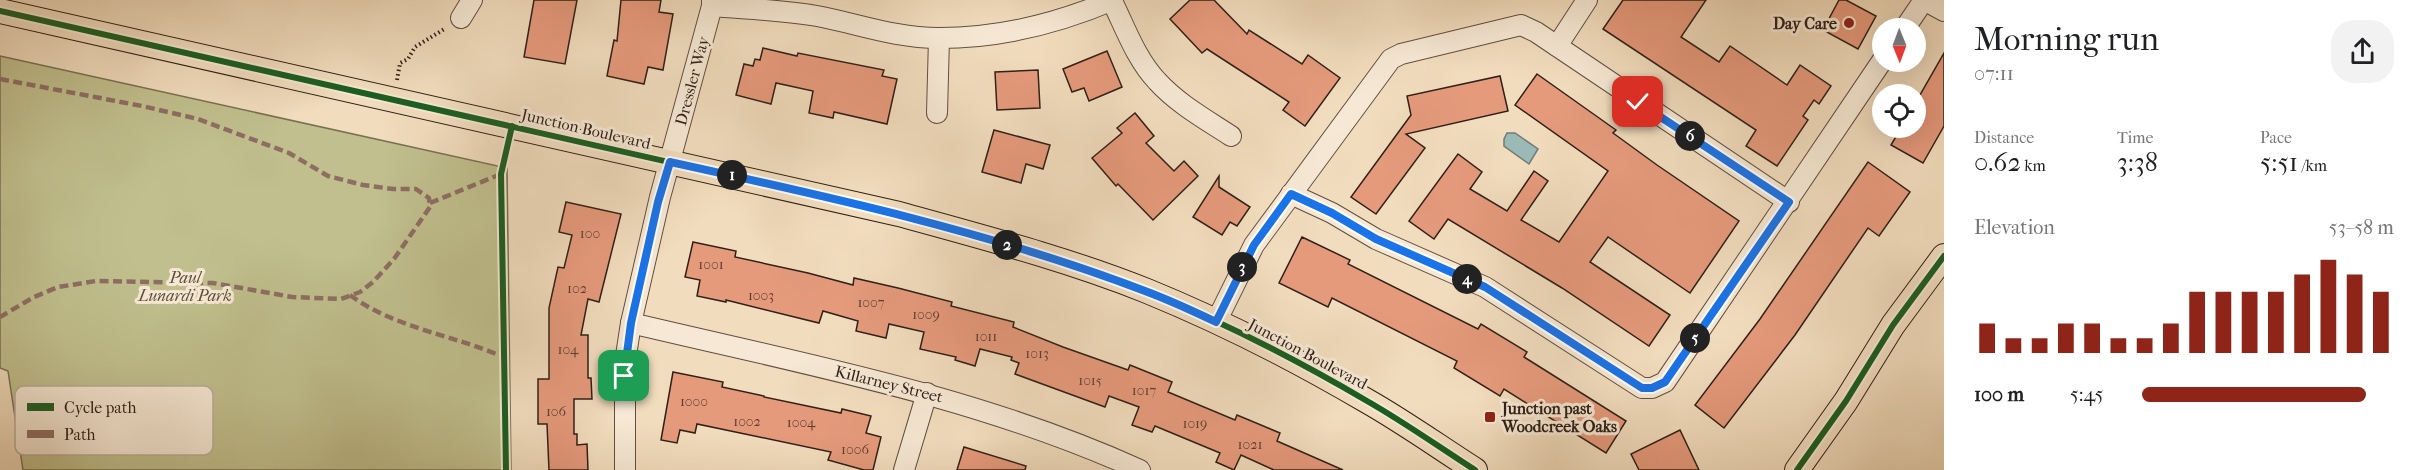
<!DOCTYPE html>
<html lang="en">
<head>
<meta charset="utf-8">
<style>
	:root { --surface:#fff; --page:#f2f2f2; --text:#202124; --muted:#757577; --accent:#8f2418 }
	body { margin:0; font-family:"IM FELL French Canon",serif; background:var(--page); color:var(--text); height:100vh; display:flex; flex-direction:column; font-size:22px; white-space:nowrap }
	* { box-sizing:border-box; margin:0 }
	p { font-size:20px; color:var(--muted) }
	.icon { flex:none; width:33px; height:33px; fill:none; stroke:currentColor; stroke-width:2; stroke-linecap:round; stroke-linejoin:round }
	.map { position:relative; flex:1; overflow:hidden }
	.sheet { display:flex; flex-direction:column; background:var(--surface); width:480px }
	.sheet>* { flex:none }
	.needle { width:39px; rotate:179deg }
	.controls { position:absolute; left:1872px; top:18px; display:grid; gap:12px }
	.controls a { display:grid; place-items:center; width:54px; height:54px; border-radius:50%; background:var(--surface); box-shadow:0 6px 24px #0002; font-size:30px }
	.pin { position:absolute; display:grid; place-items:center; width:51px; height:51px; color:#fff; margin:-26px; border-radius:12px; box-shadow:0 3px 9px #0006 }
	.km { position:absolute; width:30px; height:30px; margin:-15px; border-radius:50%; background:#222; color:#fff; font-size:16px; line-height:30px; text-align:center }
	.round { display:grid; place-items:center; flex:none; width:63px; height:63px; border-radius:24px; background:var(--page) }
	.overview { display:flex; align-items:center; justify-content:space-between; height:102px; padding:0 30px }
	h1 { font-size:33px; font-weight:600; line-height:45px }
	.stats { display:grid; grid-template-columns:repeat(3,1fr); gap:9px; height:102px; padding:6px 30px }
	.stats div { display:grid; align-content:center }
	.stats b { font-size:26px; font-weight:600 }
	.stats small { font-size:16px; font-weight:400 }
	.stats p { font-size:16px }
	.chart { height:168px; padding:12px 30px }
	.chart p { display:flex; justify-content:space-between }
	.chart svg { width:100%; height:108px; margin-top:6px; stroke:var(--accent); stroke-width:6 }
	ul { padding:0 30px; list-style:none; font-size:20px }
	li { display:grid; grid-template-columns:96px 72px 1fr; align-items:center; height:45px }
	li i { height:15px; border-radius:8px; background:var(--accent) }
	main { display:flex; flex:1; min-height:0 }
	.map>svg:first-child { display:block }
	.green { fill:#c0bf8d; stroke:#787052; stroke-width:1.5 }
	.water { fill:#9bbab6; stroke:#707c77; stroke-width:1.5 }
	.building { fill:#e59a7c; stroke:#2f2018; stroke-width:1.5 }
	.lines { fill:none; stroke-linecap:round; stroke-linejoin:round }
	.minor-casing { stroke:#604f41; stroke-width:22 }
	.major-casing { stroke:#2f2018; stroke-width:26 }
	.path { stroke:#2f2018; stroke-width:4; stroke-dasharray:1.5 3; stroke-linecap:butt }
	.minor { stroke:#f6e8d4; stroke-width:20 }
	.major { stroke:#f1dcbd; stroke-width:24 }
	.quiet { stroke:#8d6e63; stroke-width:4.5; stroke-dasharray:9 4.5; stroke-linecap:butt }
	.cycleway-casing { stroke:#f6e8d4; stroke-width:10 }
	.cycleway { stroke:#1b5e20; stroke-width:6 }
	.route-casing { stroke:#fff; stroke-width:12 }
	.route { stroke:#1a73e8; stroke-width:8 }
	.poi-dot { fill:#8f2418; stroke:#f6e8d4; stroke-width:2 }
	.labels { text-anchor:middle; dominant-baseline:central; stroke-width:6; stroke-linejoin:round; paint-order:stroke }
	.number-label { font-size:14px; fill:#5c3e31 }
	.poi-label { font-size:16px; font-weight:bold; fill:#2f2018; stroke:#f6e8d4; text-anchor:end }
	.street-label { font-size:16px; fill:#2f2018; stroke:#f6e8d4 }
	.park-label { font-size:16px; font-style:italic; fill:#5a503b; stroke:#f6e8d4 }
	.key { fill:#f6e8d4; stroke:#baac9c; stroke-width:1.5 }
	.key-label { font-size:16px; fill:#2f2018 }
</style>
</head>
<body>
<main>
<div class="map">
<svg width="1944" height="470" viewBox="0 0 1944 470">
	<rect width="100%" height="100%" fill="#f1dcbd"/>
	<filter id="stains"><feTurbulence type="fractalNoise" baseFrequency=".00333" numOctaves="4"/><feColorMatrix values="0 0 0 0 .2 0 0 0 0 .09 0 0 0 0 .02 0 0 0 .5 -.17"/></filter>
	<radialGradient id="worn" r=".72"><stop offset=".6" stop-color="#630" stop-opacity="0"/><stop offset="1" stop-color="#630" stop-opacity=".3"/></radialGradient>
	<path class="green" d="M 0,56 L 507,168 L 511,470 L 23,470 L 8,371 L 0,368 Z"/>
	<path class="water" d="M 1507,133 L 1515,133 L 1538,149 L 1529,164 L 1504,146 L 1504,139 Z"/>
	<g class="building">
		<path d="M 534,0 L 577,0 L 565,64 L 524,57 Z"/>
		<path d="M 621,0 L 661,0 L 659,12 L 673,14 L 663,70 L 648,67 L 644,84 L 607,76 L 614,40 L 617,41 Z"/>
		<path d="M 1190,0 L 1214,0 L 1247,34 L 1249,30 L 1302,64 L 1308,55 L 1340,78 L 1305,126 L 1283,110 L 1289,102 L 1207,49 L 1202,53 L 1170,19 Z"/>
		<path d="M 1623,0 L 1706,0 L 1681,37 L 1719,62 L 1730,46 L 1787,85 L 1800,65 L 1831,86 L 1819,104 L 1814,100 L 1803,116 L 1808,120 L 1777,166 L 1746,146 L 1756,130 L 1603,29 Z"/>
		<path d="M 1839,0 L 1846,0 L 1876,16 L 1858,49 L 1823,30 Z"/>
		<path d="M 763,48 L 797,56 L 798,53 L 884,70 L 882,76 L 897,79 L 887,124 L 834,112 L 833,118 L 809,113 L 813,91 L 776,83 L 771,104 L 736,95 L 744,64 L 753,66 L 755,59 L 760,60 Z"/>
		<path d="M 1107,51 L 1122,87 L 1089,101 L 1084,88 L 1072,92 L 1063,69 Z"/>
		<path d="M 1944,53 L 1944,126 L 1923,163 L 1891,145 L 1901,128 L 1916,128 L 1916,102 Z"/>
		<path d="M 1038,70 L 1040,108 L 997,110 L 995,72 Z"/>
		<path d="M 1537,74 L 1616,130 L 1613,133 L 1657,165 L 1739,221 L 1690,293 L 1608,237 L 1590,262 L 1670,315 L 1649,346 L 1562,288 L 1448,219 L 1434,239 L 1409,221 L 1458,154 L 1482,172 L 1470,189 L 1507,211 L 1534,171 L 1548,181 L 1521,220 L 1559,242 L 1608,171 L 1515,105 Z"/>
		<path d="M 1500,76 L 1508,111 L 1406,134 L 1425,148 L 1376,214 L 1351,197 L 1411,115 L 1407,96 Z"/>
		<path d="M 1135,113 L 1154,136 L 1146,143 L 1174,171 L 1184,161 L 1198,176 L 1153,220 L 1118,184 L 1116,186 L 1092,158 L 1122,133 L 1117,128 Z"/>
		<path d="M 994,130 L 1050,145 L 1043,169 L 1026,164 L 1021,183 L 982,172 Z"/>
		<path d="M 1868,162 L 1910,192 L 1879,236 L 1868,228 L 1795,335 L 1724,428 L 1695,405 L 1760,319 Z"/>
		<path d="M 1219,176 L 1219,187 L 1250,207 L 1237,226 L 1230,222 L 1222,235 L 1193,217 Z"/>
		<path d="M 566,202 L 621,214 L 599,302 L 588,299 L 581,335 L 588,335 L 588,378 L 591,378 L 592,399 L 574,399 L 574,434 L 577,434 L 577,445 L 587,444 L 588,470 L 549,470 L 547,424 L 538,424 L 538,379 L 549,379 L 549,308 L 558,267 L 564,268 L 572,235 L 559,232 Z"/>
		<path d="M 1302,237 L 1350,260 L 1348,264 L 1478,329 L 1481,324 L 1527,352 L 1524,357 L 1626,421 L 1606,453 L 1504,389 L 1500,396 L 1454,368 L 1457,361 L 1332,298 L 1328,307 L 1279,283 Z"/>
		<path d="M 693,242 L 736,251 L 735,257 L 808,273 L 853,285 L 854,278 L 898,288 L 952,302 L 951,306 L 1014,322 L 1013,327 L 1063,347 L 1128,370 L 1130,365 L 1172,382 L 1168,392 L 1235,420 L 1237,415 L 1280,433 L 1277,441 L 1343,470 L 1274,470 L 1241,455 L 1234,470 L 1216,462 L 1220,453 L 1155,426 L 1152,432 L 1132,425 L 1139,407 L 1109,396 L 1105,407 L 1015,374 L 1019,363 L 1011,360 L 1012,357 L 980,349 L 975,366 L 955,360 L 956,357 L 920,349 L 924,332 L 889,324 L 886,338 L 856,331 L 858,321 L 823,311 L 819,323 L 726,300 L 726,302 L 697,296 L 700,280 L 685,277 Z"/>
		<path d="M 673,372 L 723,382 L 722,387 L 764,396 L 764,397 L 841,413 L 842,409 L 871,416 L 866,433 L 881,437 L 873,470 L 864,470 L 828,460 L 831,452 L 697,424 L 695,433 L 680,430 L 677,443 L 661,440 Z"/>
		<path d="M 1680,430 L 1699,470 L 1639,470 L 1631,454 Z"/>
		<path d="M 964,447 L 1026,466 L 1025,470 L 957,470 Z"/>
	</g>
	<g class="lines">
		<g class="minor-casing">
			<g id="minor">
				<path d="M 1924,0 L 1944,11"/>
				<path d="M 1112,1 C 1125,27 1136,59 1157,81 C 1178,104 1205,119 1231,136"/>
				<path d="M 712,6 C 747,9 783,10 817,16 C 859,24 895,38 939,38 C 998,38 1059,23 1113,0"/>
				<path d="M 461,18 L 472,0"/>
				<path d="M 1905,28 L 1924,0"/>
				<path d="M 1557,46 L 1587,0"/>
				<path d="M 937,113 L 939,38"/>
				<path d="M 1291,194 L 1332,213 L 1376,239 L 1485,287 L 1642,388 L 1652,388 L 1665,382 L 1882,61"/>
				<path d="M 1216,322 L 1254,245 L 1391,59 L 1401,54 L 1521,25 L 1536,32 L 1789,202"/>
				<path d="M 631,323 C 803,364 977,396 1140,470"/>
				<path d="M 625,470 L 625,362 L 631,323 L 660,197 L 712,6 L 712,0"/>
				<path d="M 904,470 L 927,393"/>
			</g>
		</g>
		<g class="major-casing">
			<g id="major">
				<path d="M 0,11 L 899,214 C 982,237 1067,259 1147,291 C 1223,322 1297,360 1367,401 C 1404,422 1439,447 1475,470"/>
				<path d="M 1797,470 L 1846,401 L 1893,325 L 1944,256"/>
			</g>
		</g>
		<path class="path" d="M 397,80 L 400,63 L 408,59 L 415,47 L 446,28"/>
		<use href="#minor" class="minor"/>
		<use href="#major" class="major"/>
		<g class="quiet">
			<path d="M 0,79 L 142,106 L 198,119 L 289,153 L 328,176 L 363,185 L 393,189 L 416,189 L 429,198 L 430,207 L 394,259 L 373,282 L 360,292 L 341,299 L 292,297 L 213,283 L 96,281 L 58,287 L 34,297 L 0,317"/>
			<path d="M 430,203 L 501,174"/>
			<path d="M 350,295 C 394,328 454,335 503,357"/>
		</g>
		<g class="cycleway-casing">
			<g id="cycleway">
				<path d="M 0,11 L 899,214 C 982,237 1067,259 1147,291 C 1223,322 1297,360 1367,401 C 1404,422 1439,447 1475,470"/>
				<path d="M 506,470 L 501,174 L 512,126"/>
				<path d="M 1797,470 L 1846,401 L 1893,325 L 1944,256"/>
			</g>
		</g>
		<use href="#cycleway" class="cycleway"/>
	</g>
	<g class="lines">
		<g class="route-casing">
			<path id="route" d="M 624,376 L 631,323 L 658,202 L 670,162 C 830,197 991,232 1145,291 C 1169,300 1193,311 1216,322 L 1254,245 L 1291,194 L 1332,213 L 1376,239 L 1485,287 L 1642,388 L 1652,388 L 1665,382 L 1789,202 L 1638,102"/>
		</g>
		<use href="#route" class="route"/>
	</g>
	<g class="poi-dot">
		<circle cx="1849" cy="23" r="6"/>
		<rect x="1484" y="411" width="12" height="12" rx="3"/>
	</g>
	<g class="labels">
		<g class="number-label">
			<text x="590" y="233">100</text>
			<text x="711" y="264">1001</text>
			<text x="577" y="288">102</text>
			<text x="761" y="295">1003</text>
			<text x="871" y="302">1007</text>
			<text x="926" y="314">1009</text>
			<text x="986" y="336">1011</text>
			<text x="568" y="349">104</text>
			<text x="1037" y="353">1013</text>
			<text x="1090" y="380">1015</text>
			<text x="1144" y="390">1017</text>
			<text x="694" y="401">1000</text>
			<text x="556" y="411">106</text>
			<text x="747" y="421">1002</text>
			<text x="801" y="422">1004</text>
			<text x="1195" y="423">1019</text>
			<text x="1250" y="444">1021</text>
			<text x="855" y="449">1006</text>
		</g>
		<g class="poi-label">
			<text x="1837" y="23">Day Care</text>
			<text x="1502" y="408" text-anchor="start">Junction past<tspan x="1502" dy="18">Woodcreek Oaks</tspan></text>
		</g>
		<g class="street-label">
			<text transform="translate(692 81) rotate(-75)">Dressler Way</text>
			<text transform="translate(586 129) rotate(13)">Junction Boulevard</text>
			<text transform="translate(1308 354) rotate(28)">Junction Boulevard</text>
			<text transform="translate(889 384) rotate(14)">Killarney Street</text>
		</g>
		<g class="park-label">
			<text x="185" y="277">Paul<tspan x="185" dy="18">Lunardi Park</tspan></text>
		</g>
	</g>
	<rect x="15" y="386" width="198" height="69" rx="9" class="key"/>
	<rect x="27" y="403" width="27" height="8" fill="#1b5e20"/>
	<rect x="27" y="430" width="27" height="8" fill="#8d6e63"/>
	<g class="key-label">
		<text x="64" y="413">Cycle path</text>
		<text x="64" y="440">Path</text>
	</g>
	<rect width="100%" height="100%" filter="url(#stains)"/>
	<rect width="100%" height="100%" fill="url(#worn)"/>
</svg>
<div class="controls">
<a><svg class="needle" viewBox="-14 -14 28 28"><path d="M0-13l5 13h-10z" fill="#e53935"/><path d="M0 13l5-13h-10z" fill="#757577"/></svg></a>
<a><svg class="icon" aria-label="locate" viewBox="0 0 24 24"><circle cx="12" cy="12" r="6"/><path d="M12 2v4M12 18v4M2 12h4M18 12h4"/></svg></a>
</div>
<div class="pin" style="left:624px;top:376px;background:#1e9e55"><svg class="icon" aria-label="arrive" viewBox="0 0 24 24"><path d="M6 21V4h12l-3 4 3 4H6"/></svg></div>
<div class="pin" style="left:1638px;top:102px;background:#d93025"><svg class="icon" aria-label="check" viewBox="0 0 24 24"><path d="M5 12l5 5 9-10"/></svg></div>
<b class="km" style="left:732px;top:175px">1</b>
<b class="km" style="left:1007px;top:245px">2</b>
<b class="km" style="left:1242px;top:267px">3</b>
<b class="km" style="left:1467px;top:279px">4</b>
<b class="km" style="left:1695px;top:338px">5</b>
<b class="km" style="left:1690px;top:136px">6</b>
</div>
<section class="sheet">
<div class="overview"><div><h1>Morning run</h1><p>07:11</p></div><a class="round"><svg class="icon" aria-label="share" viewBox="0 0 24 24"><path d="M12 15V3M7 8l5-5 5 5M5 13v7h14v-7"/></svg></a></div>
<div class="stats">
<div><p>Distance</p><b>0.62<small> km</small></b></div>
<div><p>Time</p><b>3:38</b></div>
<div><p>Pace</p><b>5:51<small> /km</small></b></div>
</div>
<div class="chart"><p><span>Elevation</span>53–58 m</p>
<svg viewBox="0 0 160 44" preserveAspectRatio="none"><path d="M5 44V32M15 44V38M25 44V38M35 44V32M45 44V32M55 44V38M65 44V38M75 44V32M85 44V19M95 44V19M105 44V19M115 44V19M125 44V12M135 44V6M145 44V12M155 44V19"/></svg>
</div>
<ul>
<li><b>100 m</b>5:45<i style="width:89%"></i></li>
</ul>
</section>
</main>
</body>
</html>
